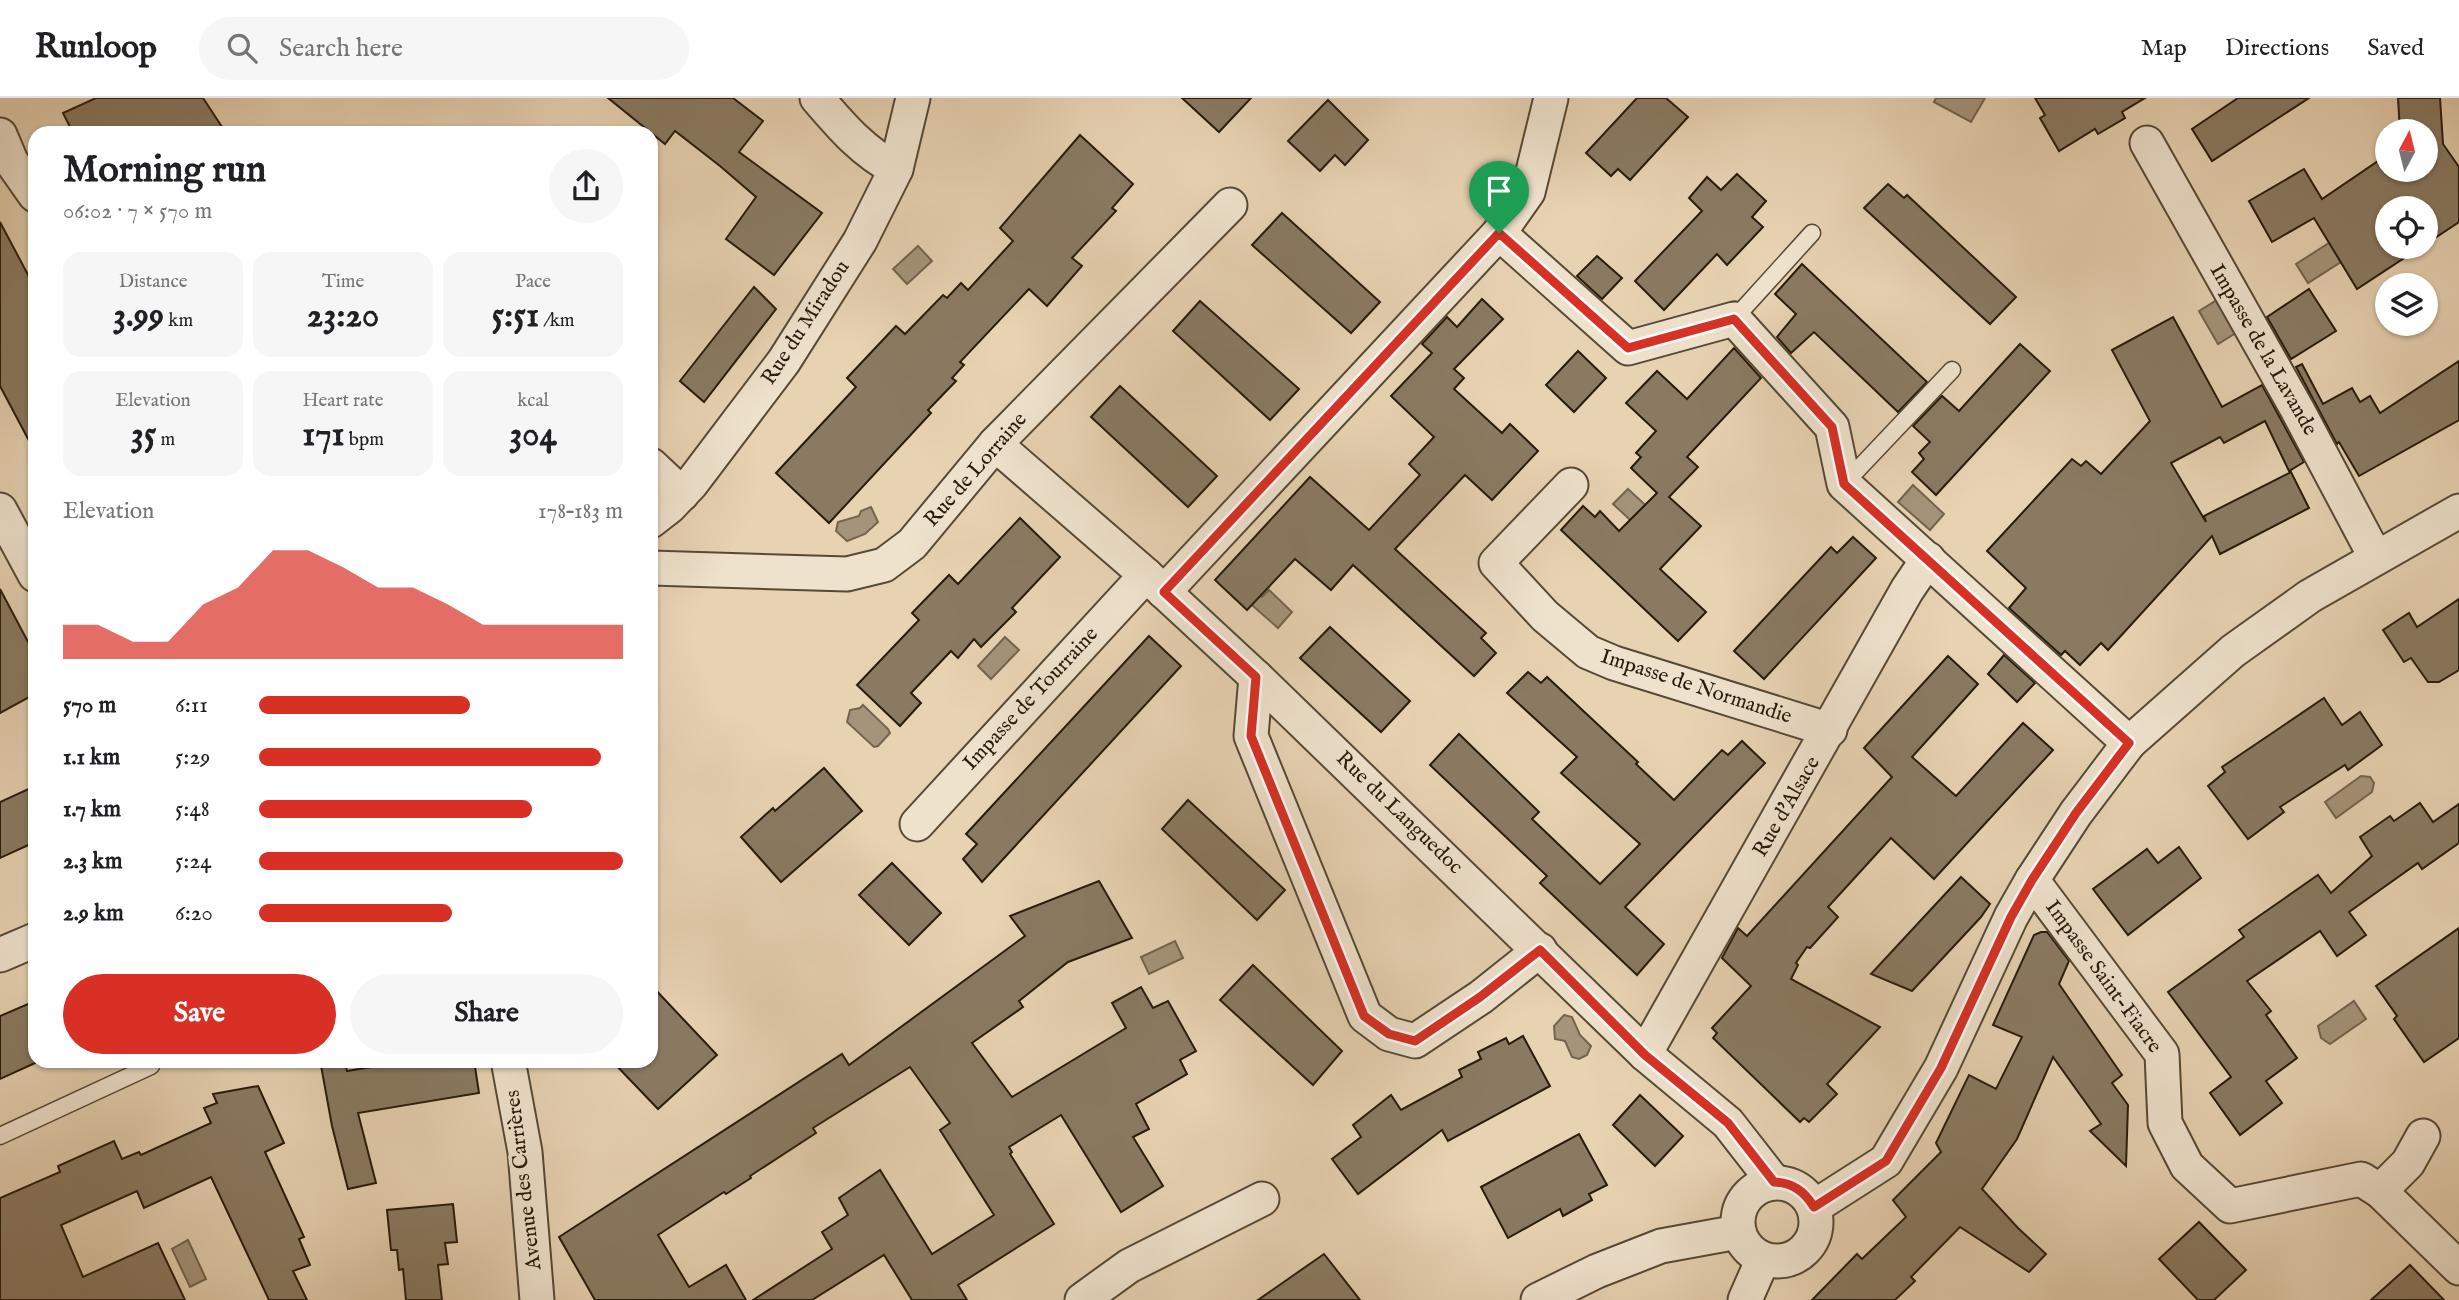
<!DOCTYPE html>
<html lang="en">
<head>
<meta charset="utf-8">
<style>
	:root { --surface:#fff; --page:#f6f6f6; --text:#202124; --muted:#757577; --line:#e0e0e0; --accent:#d93025 }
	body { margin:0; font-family:"IM FELL English",serif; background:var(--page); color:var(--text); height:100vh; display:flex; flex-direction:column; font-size:26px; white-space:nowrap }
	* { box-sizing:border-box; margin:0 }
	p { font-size:23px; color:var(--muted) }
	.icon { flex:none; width:38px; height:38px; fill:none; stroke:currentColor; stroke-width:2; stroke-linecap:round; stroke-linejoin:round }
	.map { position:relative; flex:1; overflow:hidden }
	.panel { position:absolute; left:28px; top:28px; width:630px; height:942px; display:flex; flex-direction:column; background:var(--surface); border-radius:21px; box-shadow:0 2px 5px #0004 }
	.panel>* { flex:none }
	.needle { width:46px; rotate:7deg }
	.controls { position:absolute; left:2375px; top:21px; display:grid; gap:14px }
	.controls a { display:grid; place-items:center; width:63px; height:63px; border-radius:50%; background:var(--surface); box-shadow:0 2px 5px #0004; font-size:35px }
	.pin { position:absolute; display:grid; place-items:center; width:60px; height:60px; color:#fff; margin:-72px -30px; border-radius:50% 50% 50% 0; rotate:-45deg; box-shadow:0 0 7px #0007 }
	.pin .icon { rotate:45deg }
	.round { display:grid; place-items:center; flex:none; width:74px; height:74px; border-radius:37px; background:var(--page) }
	.summary { display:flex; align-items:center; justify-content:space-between; height:119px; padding:0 35px }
	h1 { font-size:38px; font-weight:700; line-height:52px }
	.metrics { display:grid; grid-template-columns:repeat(3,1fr); gap:10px; height:119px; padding:7px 35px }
	.metrics div { display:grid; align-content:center; border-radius:18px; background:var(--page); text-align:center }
	.metrics b { font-size:35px; font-weight:700 }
	.metrics small { font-size:19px; font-weight:400 }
	.metrics p { font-size:19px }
	.chart { height:196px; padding:14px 35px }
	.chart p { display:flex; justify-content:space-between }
	.chart svg { width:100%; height:126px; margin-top:7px; fill:var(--accent); opacity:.7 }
	.primary-button { display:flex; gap:14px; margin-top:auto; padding:14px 35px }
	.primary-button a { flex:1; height:80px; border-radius:42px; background:var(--accent); color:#fff; font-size:28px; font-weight:700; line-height:80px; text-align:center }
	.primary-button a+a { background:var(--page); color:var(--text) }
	ul { padding:0 35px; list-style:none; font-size:23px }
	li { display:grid; grid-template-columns:112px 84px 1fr; align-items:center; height:52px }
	li i { height:18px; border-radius:9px; background:var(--accent) }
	header { display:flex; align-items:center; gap:42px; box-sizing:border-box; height:98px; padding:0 35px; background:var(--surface); border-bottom:2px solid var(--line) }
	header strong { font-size:33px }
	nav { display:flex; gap:38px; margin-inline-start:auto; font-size:24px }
	.search { width:490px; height:63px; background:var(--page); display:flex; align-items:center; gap:18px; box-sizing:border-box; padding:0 24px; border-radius:38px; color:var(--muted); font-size:26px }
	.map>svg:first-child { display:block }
	.water { fill:#a5947a; stroke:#72644e; stroke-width:2 }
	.building { fill:#8a7a62; stroke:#261b0c; stroke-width:2 }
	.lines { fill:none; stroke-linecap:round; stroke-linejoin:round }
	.lane-casing { stroke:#564936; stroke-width:19 }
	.street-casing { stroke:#564936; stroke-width:37 }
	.lane { stroke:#efe2cd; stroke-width:16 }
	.street { stroke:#efe2cd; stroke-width:33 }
	.route-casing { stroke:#fff; stroke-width:14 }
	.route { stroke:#d93025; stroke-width:9 }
	.labels { text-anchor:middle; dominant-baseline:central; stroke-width:7; stroke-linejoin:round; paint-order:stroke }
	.street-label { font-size:21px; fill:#261b0c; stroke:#efe2cd }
</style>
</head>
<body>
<header>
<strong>Runloop</strong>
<div class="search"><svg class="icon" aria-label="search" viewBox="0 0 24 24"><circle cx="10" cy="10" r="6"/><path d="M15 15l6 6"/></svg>Search here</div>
<nav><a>Map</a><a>Directions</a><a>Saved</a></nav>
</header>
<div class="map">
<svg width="2459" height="1202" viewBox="0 0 2459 1202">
	<rect width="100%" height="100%" fill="#e7d2b2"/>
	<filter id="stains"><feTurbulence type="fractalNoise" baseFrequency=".00286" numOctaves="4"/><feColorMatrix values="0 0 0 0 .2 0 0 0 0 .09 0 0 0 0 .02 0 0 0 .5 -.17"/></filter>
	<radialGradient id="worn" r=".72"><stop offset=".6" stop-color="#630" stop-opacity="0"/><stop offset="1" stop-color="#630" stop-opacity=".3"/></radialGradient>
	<g class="water">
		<path d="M 1936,0 L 1985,0 L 1971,24 L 1934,4 Z"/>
		<path d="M 2340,138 L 2352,157 L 2308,185 L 2296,166 Z"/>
		<path d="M 918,148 L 932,163 L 907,186 L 893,171 Z"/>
		<path d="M 2217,202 L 2236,235 L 2218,246 L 2199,213 Z"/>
		<path d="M 1913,387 L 1944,416 L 1930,432 L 1898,404 Z"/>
		<path d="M 1628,391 L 1655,416 L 1641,432 L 1613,406 Z"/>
		<path d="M 871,409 L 878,424 L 865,436 L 847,443 L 836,433 L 838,424 L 859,418 L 861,413 Z"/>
		<path d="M 1253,492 L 1262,499 L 1269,492 L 1292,514 L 1278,530 L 1245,501 Z"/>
		<path d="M 1005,539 L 1019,552 L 991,581 L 978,568 Z"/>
		<path d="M 863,607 L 888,631 L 890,635 L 878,648 L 874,649 L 847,624 L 850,612 L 860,610 Z"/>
		<path d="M 2361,678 L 2370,679 L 2374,685 L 2372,694 L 2336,720 L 2325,704 Z"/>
		<path d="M 1175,843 L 1183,860 L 1149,876 L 1141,859 Z"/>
		<path d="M 2354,903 L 2366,921 L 2330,946 L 2321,940 L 2318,928 Z"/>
		<path d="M 1564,917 L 1572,919 L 1580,937 L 1591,948 L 1587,957 L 1579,961 L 1572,959 L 1565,943 L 1555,941 L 1554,928 Z"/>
		<path d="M 188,1142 L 206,1181 L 190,1189 L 172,1151 Z"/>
	</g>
	<g class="building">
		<path d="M 96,0 L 203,0 L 226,35 L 73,35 L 63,15 Z"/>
		<path d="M 608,0 L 733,0 L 763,23 L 739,54 L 822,115 L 774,177 L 726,141 L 756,99 L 720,68 L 675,33 L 665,46 Z"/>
		<path d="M 1182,0 L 1251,0 L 1219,34 Z"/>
		<path d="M 1637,0 L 1666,0 L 1688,19 L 1630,82 L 1618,71 L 1611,78 L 1586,55 Z"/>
		<path d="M 2035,0 L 2145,0 L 2122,14 L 2125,20 L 2098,36 L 2095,31 L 2059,53 L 2040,20 L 2045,17 Z"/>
		<path d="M 2238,0 L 2309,0 L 2212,63 L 2192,31 Z"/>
		<path d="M 2398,0 L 2440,0 L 2443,46 L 2459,69 L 2459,124 L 2426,146 L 2426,110 L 2387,110 L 2387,149 L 2421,149 L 2357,191 L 2314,120 L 2272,144 L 2249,103 L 2304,71 L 2322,101 L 2387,57 L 2387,72 L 2426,72 L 2426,33 L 2400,33 Z"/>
		<path d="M 1328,2 L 1368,42 L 1345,67 L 1335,57 L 1320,73 L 1288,43 Z"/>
		<path d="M 1080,37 L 1133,86 L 1112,110 L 1116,113 L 1072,160 L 1082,168 L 1047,208 L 1029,191 L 960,264 L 964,267 L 952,280 L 956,283 L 928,312 L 931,315 L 829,425 L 776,375 L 856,289 L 847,280 L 896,228 L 905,236 L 943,197 L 947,200 L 961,185 L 968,192 L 1013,143 L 1000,130 Z"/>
		<path d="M 1737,76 L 1766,103 L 1752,119 L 1763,129 L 1727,167 L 1717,156 L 1664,212 L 1635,183 L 1702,113 L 1689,100 L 1707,79 L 1721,92 Z"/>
		<path d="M 1888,86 L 1904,100 L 1907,97 L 2016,199 L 1990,226 L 1864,110 Z"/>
		<path d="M 1282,115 L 1380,204 L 1351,235 L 1252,147 Z"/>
		<path d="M 0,124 L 35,190 L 35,354 L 0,288 Z"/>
		<path d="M 1597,158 L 1622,180 L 1602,201 L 1577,178 Z"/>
		<path d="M 1802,166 L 1927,284 L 1898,314 L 1814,234 L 1791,255 L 1777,239 L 1796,216 L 1775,196 Z"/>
		<path d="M 754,189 L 776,211 L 704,304 L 680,283 Z"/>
		<path d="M 2309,191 L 2336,233 L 2291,261 L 2267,219 Z"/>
		<path d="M 1482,201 L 1503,221 L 1454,271 L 1464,280 L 1454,291 L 1502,335 L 1510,326 L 1538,353 L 1492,402 L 1465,377 L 1395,451 L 1486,535 L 1481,540 L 1496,555 L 1474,578 L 1353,467 L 1331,492 L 1295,461 L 1247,512 L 1215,482 L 1310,379 L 1369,432 L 1420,377 L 1409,366 L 1434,339 L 1391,298 L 1432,255 L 1422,246 L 1447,219 L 1457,229 Z"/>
		<path d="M 1200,203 L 1299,291 L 1270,322 L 1173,233 Z"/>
		<path d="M 2173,219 L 2222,309 L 2262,287 L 2304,364 L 2289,373 L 2265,323 L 2224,345 L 2220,339 L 2171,365 L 2206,424 L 2204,418 L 2291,374 L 2309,410 L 2220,456 L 2212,438 L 2108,552 L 2101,545 L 2080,567 L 2065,553 L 2061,557 L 2009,510 L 2026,490 L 1987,453 L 2072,361 L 2081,368 L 2086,363 L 2101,376 L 2150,323 L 2112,252 Z"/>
		<path d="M 2020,246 L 2050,273 L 1936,397 L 1912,374 L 1924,361 L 1919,355 L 1930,344 L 1913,328 L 1942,298 L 1959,313 Z"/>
		<path d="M 1734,250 L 1761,280 L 1687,359 L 1698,369 L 1669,399 L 1701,428 L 1660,471 L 1706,514 L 1678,543 L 1561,432 L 1583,408 L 1595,419 L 1600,413 L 1619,433 L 1657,395 L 1631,370 L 1641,359 L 1636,355 L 1656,333 L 1626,305 L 1657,273 L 1687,301 Z"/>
		<path d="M 1578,253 L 1606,280 L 1574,314 L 1546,287 Z"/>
		<path d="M 2459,263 L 2459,322 L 2359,378 L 2339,344 L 2337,346 L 2296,269 L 2302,266 L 2323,306 L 2352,290 L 2360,304 L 2370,298 L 2380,315 Z"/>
		<path d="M 1120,288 L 1217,378 L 1188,409 L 1091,319 Z"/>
		<path d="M 1020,420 L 1060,459 L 1012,510 L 1016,514 L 981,549 L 974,541 L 958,560 L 951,553 L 911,595 L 921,605 L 900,628 L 857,587 L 919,522 L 912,515 L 949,477 L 958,486 Z"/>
		<path d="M 1853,439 L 1876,460 L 1764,581 L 1734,553 L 1831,449 L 1837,455 Z"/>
		<path d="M 0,491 L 35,557 L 35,596 L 0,615 Z"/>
		<path d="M 2459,501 L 2459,572 L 2439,584 L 2428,584 L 2411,560 L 2404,564 L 2383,532 L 2409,515 L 2417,529 Z"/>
		<path d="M 1330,529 L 1410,603 L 1381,634 L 1300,560 Z"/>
		<path d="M 1149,538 L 1181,568 L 982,784 L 963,761 L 977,746 L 966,736 Z"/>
		<path d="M 2004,557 L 2035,585 L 2017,604 L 1988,576 Z"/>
		<path d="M 1948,558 L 1978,586 L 1912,659 L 1956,698 L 2023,625 L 2053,652 L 1934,781 L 1891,740 L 1828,809 L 1838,819 L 1810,850 L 1807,849 L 1796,865 L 1798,867 L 1791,881 L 1880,929 L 1827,986 L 1837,996 L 1809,1024 L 1804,1020 L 1800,1024 L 1713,940 L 1717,935 L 1712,930 L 1751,888 L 1722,860 L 1738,830 L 1747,838 L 1892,679 L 1864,650 Z"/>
		<path d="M 1528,574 L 1541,585 L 1547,579 L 1638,664 L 1636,666 L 1674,702 L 1722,652 L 1728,657 L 1742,643 L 1765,665 L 1625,809 L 1664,846 L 1637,877 L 1540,785 L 1547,778 L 1430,667 L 1459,636 L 1539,714 L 1532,721 L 1600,786 L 1640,746 L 1561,675 L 1577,659 L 1507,595 Z"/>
		<path d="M 2324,600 L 2342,627 L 2360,614 L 2382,647 L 2348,672 L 2345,667 L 2280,709 L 2284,714 L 2248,741 L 2208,688 L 2225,674 L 2222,669 Z"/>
		<path d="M 824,670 L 862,713 L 781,784 L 741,739 L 773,710 L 775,713 Z"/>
		<path d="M 35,688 L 35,744 L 0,760 L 0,704 Z"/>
		<path d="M 1188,702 L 1285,792 L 1257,822 L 1162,731 Z"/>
		<path d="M 2420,705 L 2433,724 L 2459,706 L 2459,745 L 2422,771 L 2418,765 L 2349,814 L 2366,837 L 2337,858 L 2320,833 L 2247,883 L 2271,913 L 2266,917 L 2297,960 L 2266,983 L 2282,1005 L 2240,1037 L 2210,995 L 2231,979 L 2168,894 L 2244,839 L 2239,832 L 2318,777 L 2331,795 L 2372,758 L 2360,739 L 2390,718 L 2394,723 Z"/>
		<path d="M 2179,749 L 2201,780 L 2128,837 L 2093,791 L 2147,751 L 2158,765 Z"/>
		<path d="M 892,765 L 941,815 L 909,847 L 859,797 Z"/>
		<path d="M 1961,779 L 1990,806 L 1981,819 L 1912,893 L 1871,876 Z"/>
		<path d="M 1099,783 L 1132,840 L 1068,864 L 1019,903 L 1023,909 L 972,945 L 1012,999 L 1126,930 L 1112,905 L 1141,889 L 1153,910 L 1168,903 L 1196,953 L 1180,962 L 1187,976 L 1136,1006 L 1149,1031 L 1133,1039 L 1163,1088 L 1121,1114 L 1061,1017 L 1009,1049 L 1012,1054 L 1010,1056 L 1054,1126 L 958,1187 L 967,1202 L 912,1202 L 884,1157 L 812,1202 L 753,1202 L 832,1151 L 822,1134 L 848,1117 L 839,1100 L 880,1072 L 932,1156 L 994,1117 L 940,1032 L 950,1025 L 910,969 L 813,1030 L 816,1035 L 750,1078 L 751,1080 L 726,1096 L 724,1094 L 658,1137 L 689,1189 L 726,1167 L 746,1202 L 595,1202 L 559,1139 L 842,956 L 849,967 L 1025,838 L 1010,818 Z"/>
		<path d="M 2459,830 L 2459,940 L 2424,964 L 2394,921 L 2397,918 L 2376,888 Z"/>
		<path d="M 2041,834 L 2047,834 L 2069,863 L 2059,886 L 2122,977 L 2112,985 L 2128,1007 L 2126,1068 L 2090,1033 L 2101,1026 L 2053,959 L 2017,1041 L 1982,1091 L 2018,1130 L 2046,1156 L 2029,1174 L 1960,1129 L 1911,1179 L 1915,1183 L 1895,1202 L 1812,1202 L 1857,1156 L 1862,1161 L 1906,1119 L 1893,1102 L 1941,1054 L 1936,1045 L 1969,977 L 1996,991 L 2022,939 L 1993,927 L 2034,837 Z"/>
		<path d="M 1253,867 L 1342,953 L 1313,987 L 1220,902 Z"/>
		<path d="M 651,887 L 717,957 L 658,1011 L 611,962 L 651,962 Z"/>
		<path d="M 35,903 L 35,965 L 0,981 L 0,918 Z"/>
		<path d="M 1523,938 L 1550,988 L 1448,1043 L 1442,1032 L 1358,1096 L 1332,1061 L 1361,1039 L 1353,1027 L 1391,997 L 1401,1012 L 1462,979 L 1459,972 L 1481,961 L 1478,954 L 1506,940 L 1509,946 Z"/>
		<path d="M 320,962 L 344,962 L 347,973 L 412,962 L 474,962 L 479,995 L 358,1015 L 376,1085 L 348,1091 L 332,1028 Z"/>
		<path d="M 258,988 L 284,1045 L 265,1054 L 304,1139 L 299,1141 L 310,1167 L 293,1173 L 307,1202 L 269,1202 L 211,1079 L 144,1110 L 137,1093 L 61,1127 L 83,1179 L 158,1145 L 185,1202 L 0,1202 L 0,1100 L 60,1074 L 58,1068 L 114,1043 L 122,1061 L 139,1054 L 141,1057 L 211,1025 L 204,1010 L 217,1005 L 213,996 Z"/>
		<path d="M 1640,997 L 1683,1038 L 1655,1068 L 1613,1027 Z"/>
		<path d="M 1579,1036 L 1607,1087 L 1589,1096 L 1592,1102 L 1563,1118 L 1560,1111 L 1508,1140 L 1481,1089 Z"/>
		<path d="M 453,1106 L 457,1144 L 445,1145 L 448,1166 L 438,1167 L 442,1202 L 406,1202 L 403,1171 L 399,1172 L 397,1152 L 391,1152 L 387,1112 Z"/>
		<path d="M 2199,1124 L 2246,1172 L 2214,1202 L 2198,1202 L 2159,1161 Z"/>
		<path d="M 1324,1156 L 1360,1202 L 1258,1202 Z"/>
		<path d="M 2410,1167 L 2444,1202 L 2371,1202 Z"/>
	</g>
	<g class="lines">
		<g class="lane-casing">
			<g id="lane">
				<path d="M 1734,221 L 1812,135"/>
				<path d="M 1844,386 L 1952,272"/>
				<path d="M 0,1038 L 151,968"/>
			</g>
		</g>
		<g class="street-casing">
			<g id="street">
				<path d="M 817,0 C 841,28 863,54 896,71"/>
				<path d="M 0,37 L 11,63 L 35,97"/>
				<path d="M 2147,45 L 2297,311 L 2376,460"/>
				<path d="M 1499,135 L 1628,250 L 1734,221 L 1832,329 L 1844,386 L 2129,645"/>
				<path d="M 995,346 L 1146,477 L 1256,579 L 1645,956 L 1728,1025 L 1774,1084"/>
				<path d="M 651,367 L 682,396"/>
				<path d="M 1571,387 L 1496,465 L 1545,518 L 1588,554 L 1614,565 L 1830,632"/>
				<path d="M 0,412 L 35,477"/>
				<path d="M 651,423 L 669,409 L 691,386 L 784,263 L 860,143 L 896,71 L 913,0"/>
				<path d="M 651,470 L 847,476 L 884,467 L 912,446 L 995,346 L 1230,107"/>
				<path d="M 1164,494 L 1499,135 L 1528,94 L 1551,0"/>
				<path d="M 1256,579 L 1251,638 L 1365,918 L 1389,936 L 1415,943 L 1481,899 L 1540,852"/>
				<path d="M 917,726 L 1146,477"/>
				<path d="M 2032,782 L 2162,956 L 2165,1025 L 2187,1068 L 2230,1108 L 2361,1081 L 2380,1093 L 2408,1065 L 2423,1038"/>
				<path d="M 0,857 L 35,842"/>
				<path d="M 1645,956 L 1907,492 L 1928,461"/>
				<path d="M 508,962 L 525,1054 L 537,1202"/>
				<circle cx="1777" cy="1124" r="39"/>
				<path d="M 2380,1093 L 2459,1170"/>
				<path d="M 1814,1109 L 1886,1063 L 1941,970 L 2011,819 L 2032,782 L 2076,715 L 2129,645 L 2233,553 L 2310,498 L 2459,413"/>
				<path d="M 1082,1202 L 1129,1168 L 1262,1101"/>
				<path d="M 1538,1202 L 1597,1173 L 1661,1148 L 1738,1134"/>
				<path d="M 1745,1202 L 1763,1161"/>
			</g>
		</g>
		<use href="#lane" class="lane"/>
		<use href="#street" class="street"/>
	</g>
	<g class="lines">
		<g class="route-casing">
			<path id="route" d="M 1499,135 L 1628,250 L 1734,221 L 1832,329 L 1844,386 L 2129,645 L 2076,715 L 2032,782 L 2011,819 L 1941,970 L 1886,1063 L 1814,1109 C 1804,1093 1793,1085 1774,1084 L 1728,1025 L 1645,957 L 1540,852 L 1480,899 L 1415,943 L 1389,936 L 1364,918 L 1251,638 L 1256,579 L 1164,494 Z"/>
		</g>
		<use href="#route" class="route"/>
	</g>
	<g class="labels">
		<g class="street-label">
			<text transform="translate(806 225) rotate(-57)">Rue du Miradou</text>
			<text transform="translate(2263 252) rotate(60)">Impasse de la Lavande</text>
			<text transform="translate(976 372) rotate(-49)">Rue de Lorraine</text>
			<text transform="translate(1696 589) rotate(18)">Impasse de Normandie</text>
			<text transform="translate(1031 601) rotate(-47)">Impasse de Tourraine</text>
			<text transform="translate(1787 709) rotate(-60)">Rue d'Alsace</text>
			<text transform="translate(1399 715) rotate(44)">Rue du Languedoc</text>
			<text transform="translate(2103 879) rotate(54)">Impasse Saint-Fiacre</text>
			<text transform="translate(524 1082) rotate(-97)">Avenue des Carrières</text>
		</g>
	</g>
	<rect width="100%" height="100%" filter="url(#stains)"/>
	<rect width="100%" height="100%" fill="url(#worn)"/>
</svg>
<div class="controls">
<a><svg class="needle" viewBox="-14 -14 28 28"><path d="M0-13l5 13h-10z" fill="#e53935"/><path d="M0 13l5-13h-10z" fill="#757577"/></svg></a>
<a><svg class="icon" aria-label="locate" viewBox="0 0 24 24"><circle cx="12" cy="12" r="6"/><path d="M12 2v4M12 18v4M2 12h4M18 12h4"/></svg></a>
<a><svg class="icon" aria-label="layers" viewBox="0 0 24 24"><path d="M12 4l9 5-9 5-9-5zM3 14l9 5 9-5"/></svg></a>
</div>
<div class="pin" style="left:1499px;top:135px;background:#1e9e55"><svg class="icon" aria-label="arrive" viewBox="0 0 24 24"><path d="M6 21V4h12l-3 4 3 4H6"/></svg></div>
<section class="panel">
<div class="summary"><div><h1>Morning run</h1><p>06:02 · 7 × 570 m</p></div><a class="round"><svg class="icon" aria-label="share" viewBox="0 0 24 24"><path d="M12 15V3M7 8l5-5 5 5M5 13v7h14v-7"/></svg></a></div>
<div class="metrics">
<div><p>Distance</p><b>3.99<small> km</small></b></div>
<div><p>Time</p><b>23:20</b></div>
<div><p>Pace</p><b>5:51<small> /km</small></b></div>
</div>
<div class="metrics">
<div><p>Elevation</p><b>35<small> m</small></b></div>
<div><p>Heart rate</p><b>171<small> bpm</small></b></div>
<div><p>kcal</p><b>304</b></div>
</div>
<div class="chart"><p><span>Elevation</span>178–183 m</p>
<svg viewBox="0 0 160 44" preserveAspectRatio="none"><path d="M0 44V32L10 32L20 38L30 38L40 25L50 19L60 6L70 6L80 12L90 19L100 19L110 25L120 32L130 32L140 32L150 32L160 32V44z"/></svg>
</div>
<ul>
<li><b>570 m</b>6:11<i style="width:58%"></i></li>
<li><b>1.1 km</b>5:29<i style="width:94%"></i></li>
<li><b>1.7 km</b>5:48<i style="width:75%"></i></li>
<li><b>2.3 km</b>5:24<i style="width:100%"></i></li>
<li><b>2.9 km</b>6:20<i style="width:53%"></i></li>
</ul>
<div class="primary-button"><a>Save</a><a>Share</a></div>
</section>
</div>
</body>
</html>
